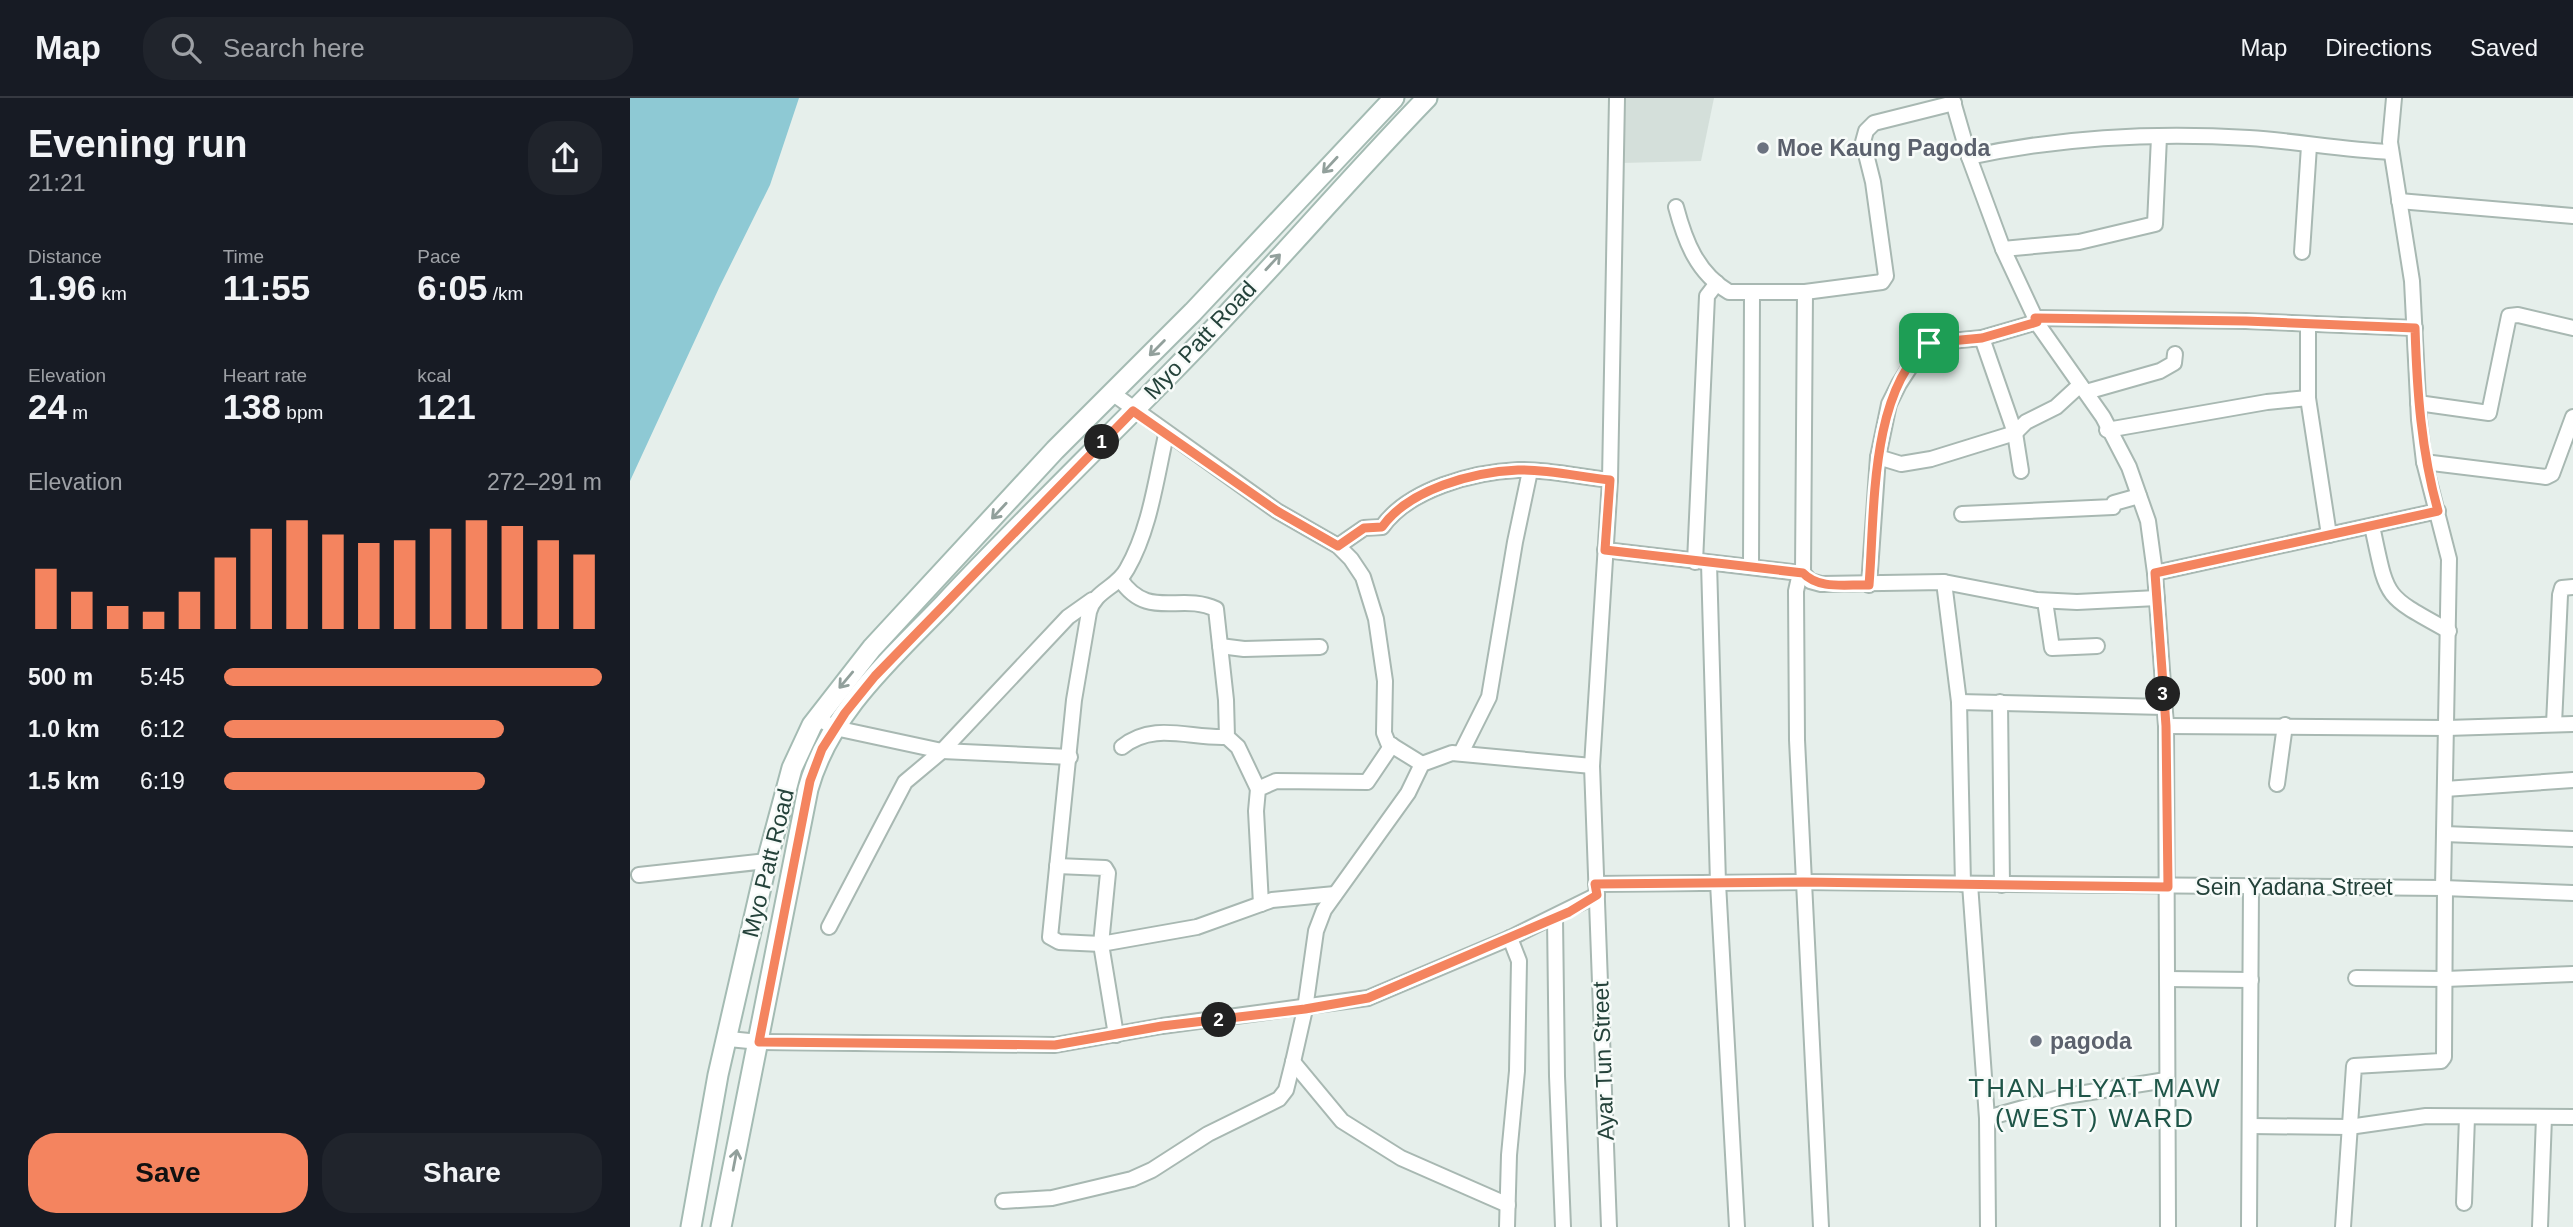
<!DOCTYPE html>
<html lang="en">
<head>
<meta charset="utf-8">
<style>
	:root { --surface:#171b24; --page:#20242c; --text:#f1f3f6; --muted:#9ea1a6; --line:#363941; --accent:#f4845f }
	body { margin:0; font-family:Arial,sans-serif; background:var(--page); color:var(--text); height:100vh; display:flex; flex-direction:column; font-size:26px; white-space:nowrap }
	* { box-sizing:border-box; margin:0 }
	p { font-size:23px; color:var(--muted) }
	.icon { flex:none; width:38px; height:38px; fill:none; stroke:currentColor; stroke-width:2; stroke-linecap:round; stroke-linejoin:round }
	.map { position:relative; flex:1; overflow:hidden }
	.sheet { display:flex; flex-direction:column; background:var(--surface); width:630px }
	.sheet>* { flex:none }
	.pin { position:absolute; display:grid; place-items:center; width:60px; height:60px; color:#fff; margin:-30px; border-radius:14px; box-shadow:0 4px 10px #0006 }
	.km { position:absolute; width:35px; height:35px; margin:-18px; border-radius:50%; background:#222; color:#fff; font-size:19px; line-height:35px; text-align:center }
	.round { display:grid; place-items:center; flex:none; width:74px; height:74px; border-radius:28px; background:var(--page) }
	.headline { display:flex; align-items:center; justify-content:space-between; height:119px; padding:0 28px }
	h1 { font-size:38px; font-weight:600; line-height:52px }
	.stats { display:grid; grid-template-columns:repeat(3,1fr); gap:10px; height:119px; padding:7px 28px }
	.stats div { display:grid; align-content:center }
	.stats b { font-size:35px; font-weight:600 }
	.stats small { font-size:19px; font-weight:400 }
	.stats p { font-size:19px }
	.chart { height:196px; padding:14px 28px }
	.chart p { display:flex; justify-content:space-between }
	.chart svg { width:100%; height:126px; margin-top:7px; stroke:var(--accent); stroke-width:6 }
	.action { display:flex; gap:14px; margin-top:auto; padding:14px 28px }
	.action a { flex:1; height:80px; border-radius:28px; background:var(--accent); color:#111; font-size:28px; font-weight:600; line-height:80px; text-align:center }
	.action a+a { background:var(--page); color:var(--text) }
	ul { padding:0 28px; list-style:none; font-size:23px }
	li { display:grid; grid-template-columns:112px 84px 1fr; align-items:center; height:52px }
	li i { height:18px; border-radius:9px; background:var(--accent) }
	header { display:flex; align-items:center; gap:42px; box-sizing:border-box; height:98px; padding:0 35px; background:var(--surface); border-bottom:2px solid var(--line) }
	header strong { font-size:33px }
	nav { display:flex; gap:38px; margin-inline-start:auto; font-size:24px }
	.search { width:490px; height:63px; background:var(--page); display:flex; align-items:center; gap:18px; box-sizing:border-box; padding:0 24px; border-radius:28px; color:var(--muted); font-size:26px }
	main { display:flex; flex:1; min-height:0 }
	.map>svg:first-child { display:block }
	.built { fill:#d4dfda }
	.water { fill:#8ec9d4 }
	.lines { fill:none; stroke-linecap:round; stroke-linejoin:round }
	.street-casing { stroke:#a8b8b2; stroke-width:18 }
	.secondary-casing { stroke:#a4bbb3; stroke-width:23 }
	.street { stroke:#fff; stroke-width:14 }
	.secondary { stroke:#fff; stroke-width:19 }
	.oneway { stroke:#92a09c }
	.route-casing { stroke:#fff; stroke-width:14 }
	.route { stroke:#f4845f; stroke-width:9 }
	.worship-dot { fill:#6b7280; stroke:#f7fbf9; stroke-width:2.5 }
	.labels { text-anchor:middle; dominant-baseline:central; stroke-width:5; stroke-linejoin:round; paint-order:stroke }
	.worship-label { font-size:23px; font-weight:bold; fill:#5b616d; stroke:#f7fbf9; text-anchor:start }
	.street-label { font-size:23px; fill:#24423a; stroke:#f7fbf9 }
	.quarter-label { font-size:26px; letter-spacing:2px; fill:#1f5548; stroke:#f7fbf9 }
</style>
</head>
<body>
<header>
<strong>Map</strong>
<div class="search"><svg class="icon" aria-label="search" viewBox="0 0 24 24"><circle cx="10" cy="10" r="6"/><path d="M15 15l6 6"/></svg>Search here</div>
<nav><a>Map</a><a>Directions</a><a>Saved</a></nav>
</header>
<main>
<section class="sheet">
<div class="headline"><div><h1>Evening run</h1><p>21:21</p></div><a class="round"><svg class="icon" aria-label="share" viewBox="0 0 24 24"><path d="M12 15V3M7 8l5-5 5 5M5 13v7h14v-7"/></svg></a></div>
<div class="stats">
<div><p>Distance</p><b>1.96<small> km</small></b></div>
<div><p>Time</p><b>11:55</b></div>
<div><p>Pace</p><b>6:05<small> /km</small></b></div>
</div>
<div class="stats">
<div><p>Elevation</p><b>24<small> m</small></b></div>
<div><p>Heart rate</p><b>138<small> bpm</small></b></div>
<div><p>kcal</p><b>121</b></div>
</div>
<div class="chart"><p><span>Elevation</span>272–291 m</p>
<svg viewBox="0 0 160 44" preserveAspectRatio="none"><path d="M5 44V23M15 44V31M25 44V36M35 44V38M45 44V31M55 44V19M65 44V9M75 44V6M85 44V11M95 44V14M105 44V13M115 44V9M125 44V6M135 44V8M145 44V13M155 44V18"/></svg>
</div>
<ul>
<li><b>500 m</b>5:45<i style="width:100%"></i></li>
<li><b>1.0 km</b>6:12<i style="width:74%"></i></li>
<li><b>1.5 km</b>6:19<i style="width:69%"></i></li>
</ul>
<div class="action"><a>Save</a><a>Share</a></div>
</section>
<div class="map">
<svg width="1943" height="1129" viewBox="0 0 1943 1129">
	<rect width="100%" height="100%" fill="#e6efeb"/>
	<path class="built" d="M 985,0 L 1084,0 L 1071,63 L 991,65 Z"/>
	<path class="water" d="M 0,0 L 169,0 L 140,87 L 89,190 L 0,383 Z"/>
	<g class="lines">
		<g class="street-casing">
			<g id="street">
				<path d="M 1322,0 L 1339,59 L 1373,151 L 1409,228 L 1473,319 L 1499,369 L 1518,423 L 1525,475 L 1536,628 L 1538,1129"/>
				<path d="M 1764,0 L 1760,44 L 1782,183 L 1789,322 L 1794,364 L 1819,461 L 1813,790"/>
				<path d="M 1339,59 C 1432,39 1523,34 1619,40 C 1666,43 1713,52 1761,54"/>
				<path d="M 1769,103 L 1943,118"/>
				<path d="M 1046,109 C 1055,143 1067,175 1099,194 L 1175,194 L 1252,184 L 1256,178 L 1243,84 L 1233,44 L 1236,33 L 1244,25 L 1324,5"/>
				<path d="M 1373,151 L 1449,144 L 1525,126 L 1529,39"/>
				<path d="M 1672,154 L 1679,48"/>
				<path d="M 1175,194 L 1173,475 L 1170,475 L 1166,493 L 1167,642 L 1191,1129"/>
				<path d="M 1405,220 L 1616,223 L 1785,230"/>
				<path d="M 1352,240 L 1385,335 L 1391,373"/>
				<path d="M 1456,294 L 1530,273 L 1544,265 L 1545,256"/>
				<path d="M 482,295 L 647,413 L 708,448 L 721,461 L 733,479 L 746,521 L 755,583 L 754,635 L 758,645 L 792,666"/>
				<path d="M 1678,300 L 1678,226"/>
				<path d="M 1788,305 L 1859,315 L 1879,218 L 1888,217 L 1943,230"/>
				<path d="M 1477,332 L 1637,304 L 1678,300 L 1699,437"/>
				<path d="M 536,337 C 526,381 520,431 497,471 C 487,490 465,492 459,514 L 444,602 L 420,839 L 429,844 L 471,846 L 567,829 L 642,802 L 705,796"/>
				<path d="M 1248,359 L 1271,366 L 1301,361 L 1385,335 L 1396,324 L 1426,309 L 1450,287"/>
				<path d="M 1794,364 L 1916,379 L 1922,376 L 1943,319"/>
				<path d="M 1332,416 L 1483,409 L 1484,405 L 1509,398"/>
				<path d="M 1742,428 C 1758,502 1752,496 1819,533"/>
				<path d="M 708,448 L 734,430 L 752,429 C 779,391 843,374 888,372 C 917,371 950,379 980,382"/>
				<path d="M 975,452 L 1170,475"/>
				<path d="M 1065,464 L 1077,198 L 1087,185"/>
				<path d="M 1079,465 L 1088,785 L 1107,1129"/>
				<path d="M 1121,469 L 1122,196"/>
				<path d="M 1173,475 L 1180,483 L 1191,486 L 1314,484 L 1329,604"/>
				<path d="M 1525,475 L 1808,413"/>
				<path d="M 490,481 C 518,523 550,494 586,511 L 596,602 L 597,639 L 608,649 L 628,691"/>
				<path d="M 1314,484 L 1407,502 L 1447,504 L 1527,500"/>
				<path d="M 1239,487 L 1248,359 L 1259,306 L 1269,286 L 1291,252 L 1299,245 L 1352,240 L 1407,224"/>
				<path d="M 1415,503 L 1422,550 L 1467,548"/>
				<path d="M 590,548 L 614,551 L 690,549"/>
				<path d="M 1370,604 L 1372,787"/>
				<path d="M 187,620 L 205,630 L 312,653 L 440,659"/>
				<path d="M 1924,626 L 1930,497 L 1932,490 L 1943,489"/>
				<path d="M 1536,628 L 1817,630 L 1943,626"/>
				<path d="M 492,649 C 524,623 560,641 597,639"/>
				<path d="M 831,655 L 859,599 L 885,444 L 900,373"/>
				<path d="M 1647,686 L 1655,627"/>
				<path d="M 1815,691 L 1943,682"/>
				<path d="M 1814,736 L 1943,741"/>
				<path d="M 427,768 L 475,770 L 478,775 L 471,846 L 486,937"/>
				<path d="M 9,777 L 137,763"/>
				<path d="M 966,786 L 1173,784 L 1813,790 L 1943,795"/>
				<path d="M 1333,786 L 1329,604 L 1534,609"/>
				<path d="M 1340,786 L 1357,1020 L 1358,1129"/>
				<path d="M 631,806 L 626,713 L 628,691 L 646,683 L 737,684 L 762,647"/>
				<path d="M 925,820 L 927,978 L 933,1129"/>
				<path d="M 199,829 L 275,684 L 312,653 L 438,519 L 462,502"/>
				<path d="M 1726,880 L 1815,881 L 1943,876"/>
				<path d="M 1537,881 L 1621,882"/>
				<path d="M 99,941 L 129,944 L 425,947 L 532,928 L 738,900 L 880,840 L 967,797"/>
				<path d="M 663,964 L 712,1023 L 771,1060 L 878,1107"/>
				<path d="M 1357,1020 L 1436,998 L 1536,982"/>
				<path d="M 1621,1028 L 1719,1029 L 1796,1018 L 1943,1019"/>
				<path d="M 373,1103 L 422,1100 L 502,1081 L 522,1072 L 578,1036 L 649,1001 L 656,992 L 663,964 L 675,911 L 686,833 L 694,812 L 778,695 L 792,666 L 822,655 L 962,668"/>
				<path d="M 1834,1105 L 1837,1019"/>
				<path d="M 877,1129 L 879,1057 L 887,973 L 889,863 L 880,840"/>
				<path d="M 979,1129 L 962,668 L 980,382 L 987,0"/>
				<path d="M 1619,1129 L 1621,789"/>
				<path d="M 1713,1129 L 1724,968 L 1811,963 L 1814,959 L 1815,790"/>
				<path d="M 1910,1129 L 1914,1019"/>
			</g>
		</g>
		<g class="secondary-casing">
			<g id="secondary">
				<path d="M 61,1129 L 88,977 L 137,763 L 162,670 L 182,627 L 242,550 L 425,352 L 563,214 L 764,0"/>
				<path d="M 91,1129 L 178,691 C 199,615 261,561 314,506 C 388,427 465,352 541,275 C 629,186 710,90 797,0"/>
			</g>
		</g>
		<use href="#street" class="street"/>
		<use href="#secondary" class="secondary"/>
	</g>
	<defs><path id="oneway-shaft" d="M-6 0H5M1.5-3L5.5 0L1.5 3" fill="none" stroke-width="1.6" stroke-linecap="round" stroke-linejoin="round" transform="scale(1.75)"/></defs>
	<g class="oneway">
		<use href="#oneway-shaft" transform="translate(700 67) rotate(133)"/>
		<use href="#oneway-shaft" transform="translate(643 164) rotate(-47)"/>
		<use href="#oneway-shaft" transform="translate(527 250) rotate(135)"/>
		<use href="#oneway-shaft" transform="translate(369 413) rotate(133)"/>
		<use href="#oneway-shaft" transform="translate(216 582) rotate(130)"/>
		<use href="#oneway-shaft" transform="translate(105 1062) rotate(-79)"/>
	</g>
	<g class="lines">
		<g class="route-casing">
			<path id="route" d="M 1405,220 L 1616,223 L 1785,230 C 1787,293 1791,352 1808,413 L 1525,475 L 1536,628 L 1538,789 L 1173,784 L 965,786 L 967,797 L 939,814 L 738,900 L 675,911 L 532,928 L 425,947 L 129,944 L 180,683 L 192,651 L 215,615 L 245,578 L 503,313 L 647,413 L 708,448 L 734,430 L 752,429 C 779,391 843,374 888,372 C 917,371 950,379 980,382 L 975,452 L 1173,475 C 1189,492 1217,486 1239,487 C 1245,416 1239,293 1299,245 L 1352,240 L 1407,224 Z"/>
		</g>
		<use href="#route" class="route"/>
	</g>
	<g class="worship-dot">
		<circle cx="1133" cy="50" r="7"/>
		<circle cx="1406" cy="943" r="7"/>
	</g>
	<g class="labels">
		<g class="worship-label">
			<text x="1147" y="50">Moe Kaung Pagoda</text>
			<text x="1420" y="943">pagoda</text>
		</g>
		<g class="street-label">
			<text transform="translate(570 242) rotate(-47)">Myo Patt Road</text>
			<text transform="translate(138 765) rotate(-76)">Myo Patt Road</text>
			<text x="1664" y="789">Sein Yadana Street</text>
			<text transform="translate(973 963) rotate(-92)">Ayar Tun Street</text>
		</g>
		<g class="quarter-label">
			<text x="1465" y="990">THAN HLYAT MAW<tspan x="1465" dy="30">(WEST) WARD</tspan></text>
		</g>
	</g>
</svg>
<div class="pin" style="left:1299px;top:245px;background:#1e9e55"><svg class="icon" aria-label="arrive" viewBox="0 0 24 24"><path d="M6 21V4h12l-3 4 3 4H6"/></svg></div>
<b class="km" style="left:472px;top:344px">1</b>
<b class="km" style="left:589px;top:922px">2</b>
<b class="km" style="left:1533px;top:596px">3</b>
</div>
</main>
</body>
</html>
